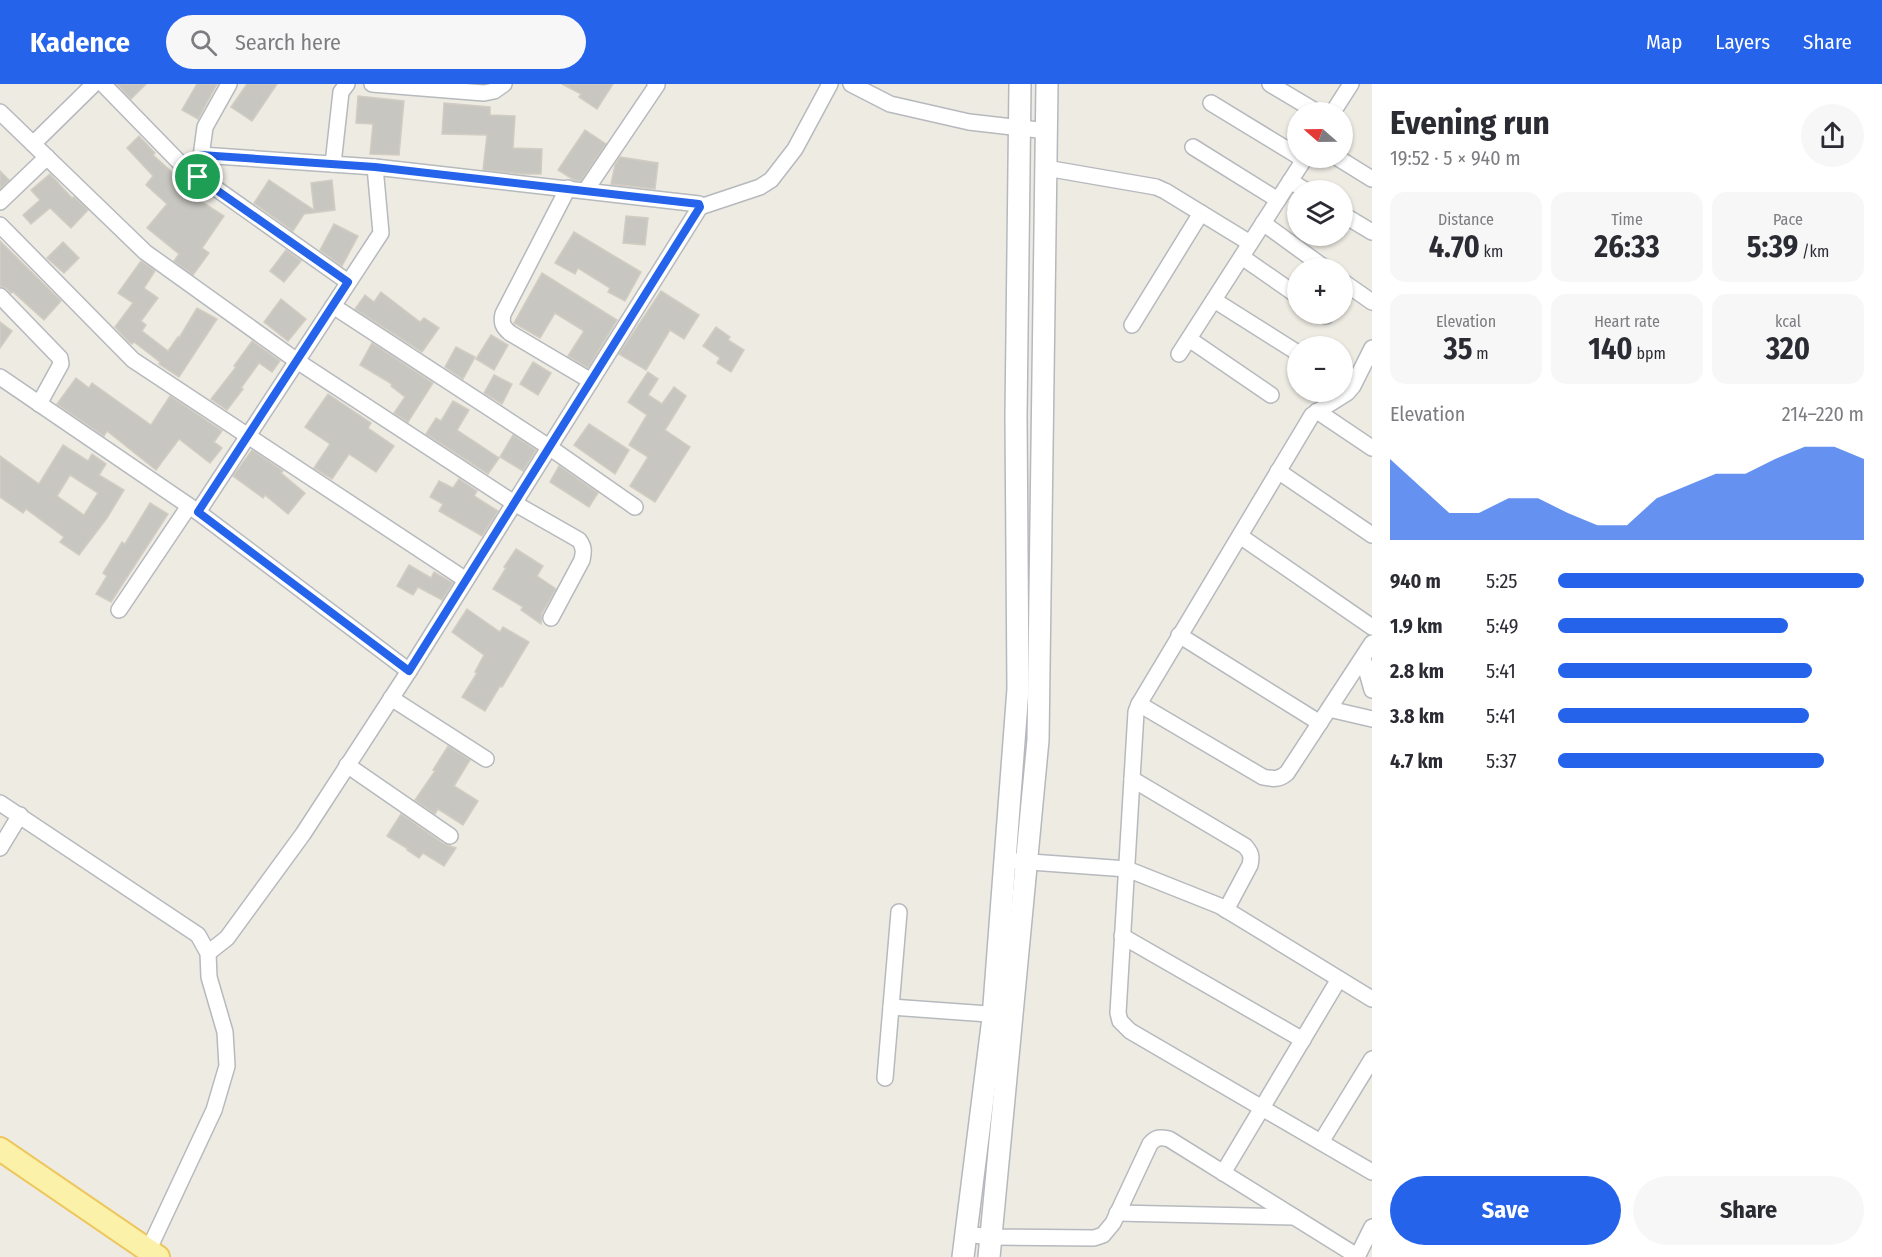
<!DOCTYPE html>
<html lang="en">
<head>
<meta charset="utf-8">
<style>
	:root { --surface:#fff; --page:#f7f7f7; --text:#2b2b33; --muted:#7c7c81; --accent:#2563eb }
	body { margin:0; font-family:"Fira Sans Condensed",sans-serif; background:var(--page); color:var(--text); height:100vh; display:flex; flex-direction:column; font-size:22px; white-space:nowrap }
	* { box-sizing:border-box; margin:0 }
	p { font-size:20px; color:var(--muted) }
	.icon { flex:none; width:33px; height:33px; fill:none; stroke:currentColor; stroke-width:2; stroke-linecap:round; stroke-linejoin:round }
	.map { position:relative; flex:1; overflow:hidden }
	.sheet { display:flex; flex-direction:column; background:var(--surface); width:510px }
	.sheet>* { flex:none }
	.needle { width:39px; rotate:290deg }
	.controls { position:absolute; left:1287px; top:18px; display:grid; gap:12px }
	.controls a { display:grid; place-items:center; width:66px; height:66px; border-radius:50%; background:var(--surface); box-shadow:0 2px 4px #0004; font-size:30px }
	.pin { position:absolute; display:grid; place-items:center; width:51px; height:51px; color:#fff; margin:-26px; border:3px solid #fff; border-radius:50%; box-shadow:0 2px 6px #0007 }
	.round { display:grid; place-items:center; flex:none; width:63px; height:63px; border-radius:32px; background:var(--page) }
	.overview { display:flex; align-items:center; justify-content:space-between; height:102px; padding:0 18px }
	h1 { font-size:33px; font-weight:700; line-height:45px }
	.stats { display:grid; grid-template-columns:repeat(3,1fr); gap:9px; height:102px; padding:6px 18px }
	.stats div { display:grid; align-content:center; border-radius:15px; background:var(--page); text-align:center }
	.stats b { font-size:30px; font-weight:700 }
	.stats small { font-size:16px; font-weight:400 }
	.stats p { font-size:16px }
	.chart { height:168px; padding:12px 18px }
	.chart p { display:flex; justify-content:space-between }
	.chart svg { width:100%; height:108px; margin-top:6px; fill:var(--accent); opacity:.7 }
	.button { display:flex; gap:12px; margin-top:auto; padding:12px 18px }
	.button a { flex:1; height:69px; border-radius:36px; background:var(--accent); color:#fff; font-size:24px; font-weight:700; line-height:69px; text-align:center }
	.button a+a { background:var(--page); color:var(--text) }
	ul { padding:0 18px; list-style:none; font-size:20px }
	li { display:grid; grid-template-columns:96px 72px 1fr; align-items:center; height:45px }
	li i { height:15px; border-radius:8px; background:var(--accent) }
	header { display:flex; align-items:center; gap:36px; box-sizing:border-box; height:84px; padding:0 30px; background:var(--accent); color:#fff }
	header strong { font-size:28px }
	nav { display:flex; gap:33px; margin-inline-start:auto; font-size:21px }
	.search { width:420px; height:54px; background:var(--page); display:flex; align-items:center; gap:15px; box-sizing:border-box; padding:0 21px; border-radius:33px; color:var(--muted); font-size:22px }
	main { display:flex; flex:1; min-height:0 }
	.map>svg:first-child { display:block }
	.building { fill:#c8c6c0; stroke:#d2cdc2; stroke-width:1.5; fill-rule:evenodd }
	.lines { fill:none; stroke-linecap:round; stroke-linejoin:round }
	.street-casing { stroke:#b6b9bd; stroke-width:18 }
	.secondary-casing { stroke:#b5b8bd; stroke-width:24 }
	.primary-casing { stroke:#edc75d; stroke-width:26 }
	.street { stroke:#fff; stroke-width:15 }
	.secondary { stroke:#fff; stroke-width:21 }
	.primary { stroke:#fcf1a9; stroke-width:22 }
	.route-casing { stroke:#fff; stroke-width:12 }
	.route { stroke:#2563eb; stroke-width:8 }
</style>
</head>
<body>
<header>
<strong>Kadence</strong>
<div class="search"><svg class="icon" aria-label="search" viewBox="0 0 24 24"><circle cx="10" cy="10" r="6"/><path d="M15 15l6 6"/></svg>Search here</div>
<nav><a>Map</a><a>Layers</a><a>Share</a></nav>
</header>
<main>
<div class="map">
<svg width="1372" height="1173" viewBox="0 0 1372 1173">
	<rect width="100%" height="100%" fill="#eeebe3"/>
	<g class="building">
		<path d="M 117,0 L 146,0 L 131,15 Z"/>
		<path d="M 197,0 L 217,0 L 198,35 L 182,26 Z"/>
		<path d="M 247,0 L 277,0 L 252,37 L 231,23 Z"/>
		<path d="M 562,0 L 613,0 L 597,25 L 579,13 L 581,10 Z"/>
		<path d="M 358,12 L 404,17 L 399,71 L 370,70 L 373,40 L 356,39 Z"/>
		<path d="M 444,19 L 490,23 L 490,31 L 515,32 L 513,64 L 542,65 L 541,90 L 522,90 L 483,86 L 487,51 L 442,50 Z"/>
		<path d="M 585,46 L 606,60 L 581,97 L 574,96 L 558,86 Z"/>
		<path d="M 139,52 L 155,69 L 153,71 L 203,116 L 202,118 L 224,132 L 202,164 L 209,169 L 193,191 L 174,177 L 179,170 L 147,144 L 167,120 L 146,101 L 153,92 L 127,64 Z"/>
		<path d="M 620,73 L 658,79 L 655,105 L 611,100 L 615,81 Z"/>
		<path d="M 0,87 L 9,96 L 0,105 Z"/>
		<path d="M 50,90 L 72,114 L 74,113 L 88,126 L 71,144 L 50,124 L 31,140 L 23,131 L 40,116 L 31,106 Z"/>
		<path d="M 269,96 L 314,126 L 311,99 L 332,96 L 335,126 L 304,130 L 293,147 L 254,119 Z"/>
		<path d="M 626,132 L 648,134 L 645,161 L 623,159 Z"/>
		<path d="M 334,140 L 358,152 L 342,182 L 320,166 Z"/>
		<path d="M 574,148 L 641,188 L 625,217 L 608,208 L 610,204 L 578,184 L 575,190 L 555,179 Z"/>
		<path d="M 0,157 L 61,217 L 44,236 L 13,208 L 11,209 L 7,205 L 0,202 Z"/>
		<path d="M 63,158 L 79,174 L 64,189 L 47,174 Z"/>
		<path d="M 286,166 L 301,177 L 284,198 L 270,187 Z"/>
		<path d="M 141,177 L 155,187 L 144,204 L 158,214 L 141,237 L 146,241 L 142,247 L 168,267 L 178,253 L 179,254 L 197,224 L 217,235 L 179,293 L 159,280 L 160,278 L 134,258 L 132,260 L 129,258 L 115,243 L 133,219 L 118,209 Z"/>
		<path d="M 542,189 L 617,236 L 588,284 L 568,272 L 584,247 L 555,229 L 540,254 L 514,239 Z"/>
		<path d="M 661,207 L 699,231 L 684,255 L 670,246 L 646,286 L 619,270 Z"/>
		<path d="M 381,208 L 420,238 L 424,234 L 439,244 L 422,268 L 355,225 L 365,211 L 374,218 Z"/>
		<path d="M 281,215 L 306,235 L 288,257 L 264,238 Z"/>
		<path d="M 0,238 L 12,247 L 0,264 Z"/>
		<path d="M 716,243 L 730,253 L 728,256 L 744,266 L 731,288 L 717,279 L 720,274 L 703,262 Z"/>
		<path d="M 491,251 L 508,261 L 494,286 L 476,275 Z"/>
		<path d="M 252,257 L 280,277 L 272,288 L 259,279 L 241,304 L 243,305 L 227,326 L 211,315 L 236,283 L 234,282 Z"/>
		<path d="M 372,259 L 433,299 L 408,338 L 394,329 L 405,313 L 391,302 L 392,300 L 360,281 Z"/>
		<path d="M 456,263 L 475,273 L 463,295 L 445,283 Z"/>
		<path d="M 533,278 L 551,289 L 538,311 L 520,300 Z"/>
		<path d="M 648,288 L 658,295 L 648,311 L 662,320 L 674,303 L 686,312 L 665,346 L 690,363 L 655,418 L 630,402 L 648,373 L 629,361 L 647,331 L 628,318 Z"/>
		<path d="M 494,291 L 512,300 L 502,320 L 484,309 Z"/>
		<path d="M 76,294 L 89,304 L 92,299 L 151,341 L 170,312 L 222,347 L 214,358 L 222,364 L 210,379 L 179,355 L 156,386 L 107,347 L 104,352 L 57,320 Z"/>
		<path d="M 328,310 L 371,339 L 368,344 L 394,362 L 376,388 L 349,370 L 332,395 L 314,384 L 330,360 L 305,343 Z"/>
		<path d="M 453,317 L 469,326 L 457,346 L 499,374 L 488,390 L 426,350 L 436,334 L 441,337 Z"/>
		<path d="M 589,340 L 629,366 L 615,390 L 574,361 Z"/>
		<path d="M 513,351 L 536,366 L 523,387 L 500,373 Z"/>
		<path d="M 63,361 L 88,377 L 92,370 L 106,380 L 99,391 L 124,406 L 107,434 L 79,471 L 60,458 L 64,453 L 26,425 L 23,429 L 0,413 L 0,372 L 39,400 ZM 70,391 L 98,409 L 84,431 L 57,412 Z"/>
		<path d="M 252,366 L 283,387 L 281,389 L 305,409 L 288,430 L 265,411 L 263,414 L 233,392 Z"/>
		<path d="M 559,382 L 598,409 L 589,423 L 550,398 Z"/>
		<path d="M 459,395 L 477,407 L 474,412 L 498,427 L 482,452 L 439,427 L 443,420 L 430,413 L 439,397 L 453,404 Z"/>
		<path d="M 150,419 L 168,430 L 111,518 L 96,510 L 107,492 L 103,489 L 122,458 L 125,460 Z"/>
		<path d="M 516,465 L 543,482 L 537,492 L 556,505 L 542,529 L 541,540 L 521,526 L 523,523 L 493,505 L 506,484 L 504,483 Z"/>
		<path d="M 409,481 L 431,494 L 434,488 L 453,499 L 442,516 L 418,503 L 413,511 L 397,502 Z"/>
		<path d="M 467,525 L 500,548 L 503,543 L 529,558 L 502,603 L 500,602 L 485,627 L 462,613 L 477,589 L 475,588 L 484,571 L 452,548 Z"/>
		<path d="M 448,662 L 470,676 L 454,702 L 478,717 L 463,741 L 438,725 L 435,730 L 415,716 L 435,687 L 433,686 Z"/>
		<path d="M 401,730 L 444,760 L 456,764 L 444,782 L 423,769 L 419,774 L 407,766 L 408,765 L 387,752 Z"/>
	</g>
	<g class="lines">
		<g class="street-casing">
			<g id="street">
				<path d="M 103,0 L 180,79 L 348,198"/>
				<path d="M 372,0 L 484,9 L 494,7 L 504,0"/>
				<path d="M 851,0 L 890,20 L 969,38 L 1047,47"/>
				<path d="M 1270,0 L 1317,28"/>
				<path d="M 1211,19 L 1298,72"/>
				<path d="M 0,28 L 145,168 L 297,277 L 514,419 L 579,456 C 584,463 584,467 582,476 L 551,534"/>
				<path d="M 1333,28 L 1351,0"/>
				<path d="M 33,60 L 94,0"/>
				<path d="M 1193,63 L 1278,116"/>
				<path d="M 1338,74 L 1372,95"/>
				<path d="M 200,80 L 205,43 L 229,0"/>
				<path d="M 333,80 L 341,8 L 347,0"/>
				<path d="M 1046,84 L 1156,103 L 1165,107 L 1250,159"/>
				<path d="M 1290,97 L 1305,106"/>
				<path d="M 568,104 L 503,230 C 501,239 503,243 510,249 L 591,297"/>
				<path d="M 586,106 L 657,1 L 655,0"/>
				<path d="M 0,118 L 47,73"/>
				<path d="M 700,123 L 760,103 L 771,96 L 795,65 L 830,0"/>
				<path d="M 1342,130 L 1372,148"/>
				<path d="M 1263,139 L 1325,184"/>
				<path d="M 0,141 L 133,276 L 466,496"/>
				<path d="M 1242,173 L 1298,212"/>
				<path d="M 1342,197 L 1372,218"/>
				<path d="M 0,212 L 60,274 L 61,280 L 39,320"/>
				<path d="M 1214,216 L 1298,269"/>
				<path d="M 333,222 L 549,363 L 635,423"/>
				<path d="M 1322,230 L 1326,232"/>
				<path d="M 1132,241 L 1201,129"/>
				<path d="M 1189,255 L 1271,311"/>
				<path d="M 1372,264 L 1353,302 L 1347,309 L 1312,331 L 1139,620 L 1136,628 L 1118,929 L 1120,937 L 1130,947 L 1372,1088"/>
				<path d="M 1179,270 L 1305,74"/>
				<path d="M 0,293 L 198,428 L 381,149 L 375,83 L 201,71"/>
				<path d="M 1317,327 L 1372,364"/>
				<path d="M 1278,387 L 1372,451"/>
				<path d="M 198,428 L 409,587"/>
				<path d="M 1240,452 L 1372,543"/>
				<path d="M 119,526 L 189,422"/>
				<path d="M 1179,551 L 1320,639"/>
				<path d="M 1363,574 L 1372,606"/>
				<path d="M 391,614 L 486,675"/>
				<path d="M 1139,620 L 1263,693 C 1273,695 1279,696 1287,689 L 1372,559"/>
				<path d="M 1329,625 L 1372,635"/>
				<path d="M 347,681 L 450,752"/>
				<path d="M 1132,695 L 1245,762 C 1251,769 1252,772 1250,781 L 1226,826"/>
				<path d="M 0,719 L 198,851 L 208,869 L 209,893 L 225,948 L 227,982 L 214,1026 L 148,1167"/>
				<path d="M 0,764 L 20,731"/>
				<path d="M 1017,777 L 1127,785 L 1220,822 L 1372,915"/>
				<path d="M 1122,852 L 1303,956"/>
				<path d="M 208,869 L 227,854 L 303,750 L 409,587 L 700,123 L 699,120 L 375,83"/>
				<path d="M 891,923 L 1002,931"/>
				<path d="M 885,994 L 899,828"/>
				<path d="M 1321,1058 L 1372,975"/>
				<path d="M 1223,1089 L 1339,895"/>
				<path d="M 1117,1129 L 1294,1133"/>
				<path d="M 966,1150 L 991,1153 L 1094,1154 L 1103,1151 L 1113,1139 L 1150,1060 C 1156,1053 1160,1053 1169,1055 L 1357,1172"/>
				<path d="M 1357,1173 L 1372,1143"/>
			</g>
		</g>
		<g class="secondary-casing">
			<g id="secondary">
				<path d="M 963,1173 L 993,934 L 1018,605 L 1016,333 L 1020,0"/>
				<path d="M 989,1173 L 1038,656 L 1047,0"/>
			</g>
		</g>
		<g class="primary-casing">
			<path id="primary" d="M 0,1065 L 158,1173"/>
		</g>
		<use href="#street" class="street"/>
		<use href="#secondary" class="secondary"/>
		<use href="#primary" class="primary"/>
	</g>
	<g class="lines">
		<g class="route-casing">
			<path id="route" d="M 201,71 L 375,83 L 699,120 L 700,123 L 409,587 L 198,428 L 348,198 L 198,93 Z"/>
		</g>
		<use href="#route" class="route"/>
	</g>
</svg>
<div class="controls">
<a><svg class="needle" viewBox="-14 -14 28 28"><path d="M0-13l5 13h-10z" fill="#e53935"/><path d="M0 13l5-13h-10z" fill="#7c7c81"/></svg></a>
<a><svg class="icon" aria-label="layers" viewBox="0 0 24 24"><path d="M12 4l9 5-9 5-9-5zM3 14l9 5 9-5"/></svg></a>
<a>+</a>
<a>−</a>
</div>
<div class="pin" style="left:198px;top:93px;background:#1e9e55"><svg class="icon" aria-label="arrive" viewBox="0 0 24 24"><path d="M6 21V4h12l-3 4 3 4H6"/></svg></div>
</div>
<section class="sheet">
<div class="overview"><div><h1>Evening run</h1><p>19:52 · 5 × 940 m</p></div><a class="round"><svg class="icon" aria-label="share" viewBox="0 0 24 24"><path d="M12 15V3M7 8l5-5 5 5M5 13v7h14v-7"/></svg></a></div>
<div class="stats">
<div><p>Distance</p><b>4.70<small> km</small></b></div>
<div><p>Time</p><b>26:33</b></div>
<div><p>Pace</p><b>5:39<small> /km</small></b></div>
</div>
<div class="stats">
<div><p>Elevation</p><b>35<small> m</small></b></div>
<div><p>Heart rate</p><b>140<small> bpm</small></b></div>
<div><p>kcal</p><b>320</b></div>
</div>
<div class="chart"><p><span>Elevation</span>214–220 m</p>
<svg viewBox="0 0 160 44" preserveAspectRatio="none"><path d="M0 44V11L10 22L20 33L30 33L40 27L50 27L60 33L70 38L80 38L90 27L100 22L110 17L120 17L130 11L140 6L150 6L160 11V44z"/></svg>
</div>
<ul>
<li><b>940 m</b>5:25<i style="width:100%"></i></li>
<li><b>1.9 km</b>5:49<i style="width:75%"></i></li>
<li><b>2.8 km</b>5:41<i style="width:83%"></i></li>
<li><b>3.8 km</b>5:41<i style="width:82%"></i></li>
<li><b>4.7 km</b>5:37<i style="width:87%"></i></li>
</ul>
<div class="button"><a>Save</a><a>Share</a></div>
</section>
</main>
</body>
</html>
